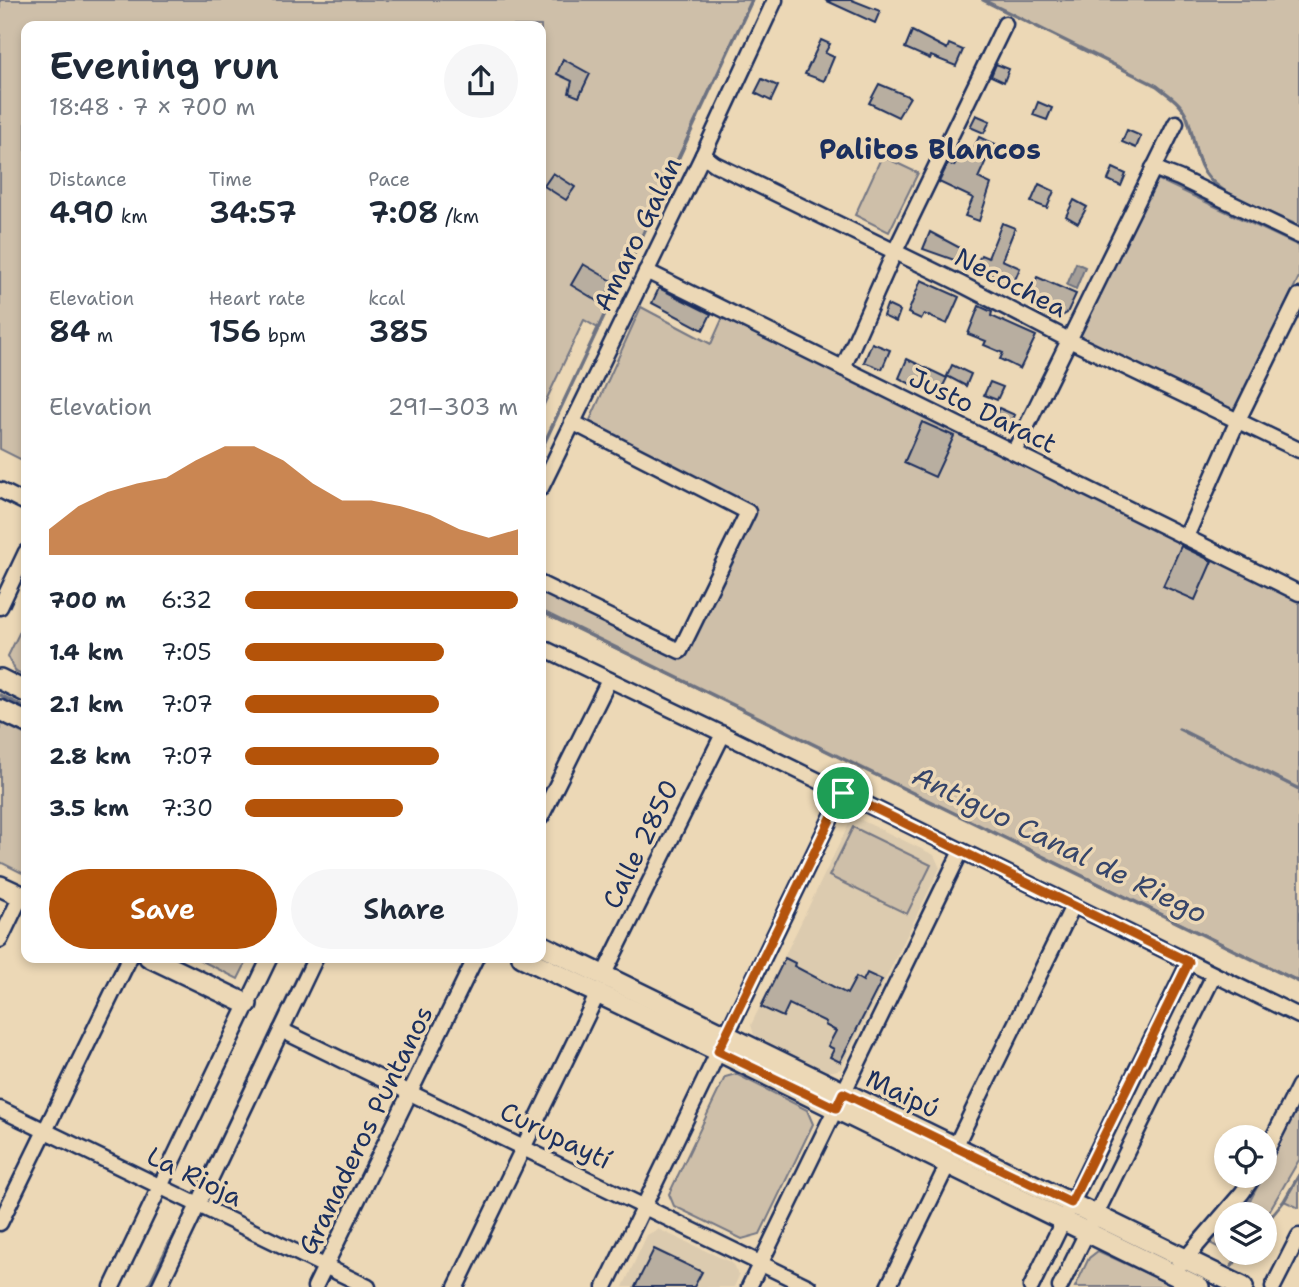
<!DOCTYPE html>
<html lang="en">
<head>
<meta charset="utf-8">
<style>
	:root { --surface:#fff; --page:#f6f6f7; --text:#1f2937; --muted:#747a83; --accent:#b45309 }
	body { margin:0; font-family:"Shantell Sans",sans-serif; background:var(--page); color:var(--text); height:100vh; display:flex; flex-direction:column; font-size:26px; white-space:nowrap }
	* { box-sizing:border-box; margin:0 }
	p { font-size:23px; color:var(--muted) }
	.icon { flex:none; width:38px; height:38px; fill:none; stroke:currentColor; stroke-width:2; stroke-linecap:round; stroke-linejoin:round }
	.map { position:relative; flex:1; overflow:hidden }
	.details { position:absolute; left:21px; top:21px; width:525px; height:942px; display:flex; flex-direction:column; background:var(--surface); border-radius:14px; box-shadow:0 4px 10px #0003 }
	.details>* { flex:none }
	.buttons { position:absolute; left:1214px; top:1125px; display:grid; gap:14px }
	.buttons a { display:grid; place-items:center; width:63px; height:63px; border-radius:50%; background:var(--surface); box-shadow:0 4px 10px #0003; font-size:35px }
	.pin { position:absolute; display:grid; place-items:center; width:60px; height:60px; color:#fff; margin:-30px; border:4px solid #fff; border-radius:50%; box-shadow:0 2px 7px #0007 }
	.round { display:grid; place-items:center; flex:none; width:74px; height:74px; border-radius:37px; background:var(--page) }
	.overview { display:flex; align-items:center; justify-content:space-between; height:119px; padding:0 28px }
	h1 { font-size:38px; font-weight:600; line-height:52px }
	.stats { display:grid; grid-template-columns:repeat(3,1fr); gap:10px; height:119px; padding:7px 28px }
	.stats div { display:grid; align-content:center }
	.stats b { font-size:30px; font-weight:600 }
	.stats small { font-size:19px; font-weight:400 }
	.stats p { font-size:19px }
	.chart { height:196px; padding:14px 28px }
	.chart p { display:flex; justify-content:space-between }
	.chart svg { width:100%; height:126px; margin-top:7px; fill:var(--accent); opacity:.7 }
	.action { display:flex; gap:14px; margin-top:auto; padding:14px 28px }
	.action a { flex:1; height:80px; border-radius:42px; background:var(--accent); color:#fff; font-size:28px; font-weight:600; line-height:80px; text-align:center }
	.action a+a { background:var(--page); color:var(--text) }
	ul { padding:0 28px; list-style:none; font-size:23px }
	li { display:grid; grid-template-columns:112px 84px 1fr; align-items:center; height:52px }
	li i { height:18px; border-radius:9px; background:var(--accent) }
	.map>svg:first-child { display:block }
	.built { fill:#dccbaf }
	.green { fill:#cebfa9; stroke:#747784; stroke-width:2 }
	.water { fill:#a49e98; stroke:#6d7281; stroke-width:2 }
	.lines { fill:none; stroke-linecap:round; stroke-linejoin:round }
	.stream { stroke:#6d7281; stroke-width:3.5 }
	.building { fill:#b8aea0; stroke:#1b2f5e; stroke-width:2 }
	.street-casing { stroke:#1b2f5e; stroke-width:19 }
	.secondary-casing { stroke:#1b2f5e; stroke-width:24 }
	.street { stroke:#ecd8b6; stroke-width:14 }
	.secondary { stroke:#ecd8b6; stroke-width:19 }
	.route-casing { stroke:#fff; stroke-width:14 }
	.route { stroke:#b45309; stroke-width:9 }
	.labels { text-anchor:middle; dominant-baseline:central; stroke-width:7; stroke-linejoin:round; paint-order:stroke }
	.street-label { font-size:26px; fill:#1b2f5e; stroke:#ecd8b6 }
	.neighbourhood-label { font-size:28px; font-weight:bold; fill:#1b2f5e; stroke:#ecd8b6 }
	.water-label { font-size:28px; font-style:italic; fill:#36456a; stroke:#ecd8b6 }
</style>
</head>
<body>
<div class="map">
<svg width="1299" height="1287" viewBox="0 0 1299 1287">
	<rect width="100%" height="100%" fill="#ecd8b6"/>
	<filter id="ink" filterUnits="userSpaceOnUse"><feTurbulence type="fractalNoise" baseFrequency=".0143" numOctaves="2"/><feDisplacementMap in="SourceGraphic" scale="14" xChannelSelector="R" yChannelSelector="G"/><feConvolveMatrix kernelMatrix="1 2 1 2 8 2 1 2 1" color-interpolation-filters="sRGB"/></filter>
	<g filter="url(#ink)">
		<g class="built">
			<path d="M 859,819 L 934,855 L 940,868 L 841,1069 L 829,1072 L 754,1035 L 751,1025 L 850,822 Z"/>
			<path d="M 658,1229 L 732,1263 L 739,1276 L 734,1287 L 623,1287 L 647,1235 Z"/>
		</g>
		<g class="green">
			<path d="M 0,0 L 752,0 L 598,328 L 584,320 L 541,411 L 541,26 L 26,26 L 26,462 L 0,449 Z"/>
			<path d="M 983,0 L 1299,0 L 1299,227 C 1272,212 1222,199 1205,173 C 1194,156 1194,135 1187,117 C 1182,103 1168,95 1157,86 Z"/>
			<path d="M 882,156 L 918,173 L 889,232 L 855,215 Z"/>
			<path d="M 1155,178 L 1299,246 L 1299,277 L 1234,412 L 1075,336 Z"/>
			<path d="M 641,307 L 711,344 L 723,317 L 1299,601 L 1299,981 L 541,612 L 541,584 L 680,651 L 748,513 L 586,429 Z"/>
			<path d="M 26,619 L 26,677 L 16,672 L 8,656 Z"/>
			<path d="M 0,722 L 26,735 L 26,875 L 0,862 Z"/>
			<path d="M 853,827 L 931,865 L 907,914 L 829,876 Z"/>
			<path d="M 194,957 L 249,957 L 238,979 Z"/>
			<path d="M 736,1074 L 807,1110 L 813,1124 L 760,1234 L 742,1239 L 674,1206 L 669,1194 L 725,1077 Z"/>
			<path d="M 1295,1112 L 1299,1114 L 1299,1160 L 1265,1218 L 1265,1214 L 1236,1214 L 1251,1199 L 1263,1176 L 1265,1176 L 1265,1171 Z"/>
			<path d="M 1299,1175 L 1299,1208 L 1284,1201 Z"/>
			<path d="M 1227,1225 L 1227,1252 L 1210,1243 Z"/>
			<path d="M 1098,1251 L 1172,1285 L 1174,1287 L 1075,1287 L 1089,1258 Z"/>
		</g>
		<path class="water" d="M 1076,263 L 1085,267 L 1076,289 L 1067,285 Z"/>
		<g class="lines">
			<g class="stream">
				<path d="M 983,0 L 1157,86 C 1168,95 1182,103 1187,117 C 1194,135 1194,156 1205,173 C 1222,199 1272,212 1299,227"/>
				<path d="M 626,271 L 752,0"/>
				<path d="M 541,450 L 617,288"/>
				<path d="M 541,611 L 1299,982"/>
				<path d="M 0,695 L 26,708"/>
				<path d="M 1179,729 L 1299,789"/>
				<path d="M 203,1176 L 307,957"/>
				<path d="M 1265,1224 L 1284,1201 L 1299,1175"/>
				<path d="M 1232,1266 L 1242,1253"/>
				<path d="M 148,1287 L 175,1232"/>
			</g>
		</g>
		<g class="building">
			<path d="M 825,0 L 852,0 L 880,11 L 875,23 Z"/>
			<path d="M 912,31 L 947,49 L 949,44 L 963,50 L 956,66 L 931,56 L 930,59 L 905,48 Z"/>
			<path d="M 821,40 L 830,44 L 825,53 L 834,57 L 824,81 L 805,74 Z"/>
			<path d="M 563,59 L 590,74 L 579,97 L 569,93 L 572,81 L 557,74 Z"/>
			<path d="M 996,64 L 1009,69 L 1004,82 L 991,76 Z"/>
			<path d="M 762,79 L 778,86 L 771,101 L 755,93 Z"/>
			<path d="M 879,84 L 910,97 L 898,117 L 869,103 Z"/>
			<path d="M 1038,102 L 1052,108 L 1047,120 L 1033,115 Z"/>
			<path d="M 976,115 L 990,121 L 984,133 L 970,127 Z"/>
			<path d="M 1127,130 L 1141,136 L 1136,148 L 1122,142 Z"/>
			<path d="M 979,137 L 998,146 L 992,158 L 988,156 L 978,178 L 991,184 L 979,221 L 965,216 L 973,198 L 939,182 L 948,163 L 954,166 L 962,148 L 972,152 Z"/>
			<path d="M 1113,168 L 1126,174 L 1121,186 L 1108,180 Z"/>
			<path d="M 553,173 L 575,187 L 566,200 L 544,186 Z"/>
			<path d="M 1039,184 L 1054,191 L 1047,208 L 1031,202 Z"/>
			<path d="M 1074,200 L 1087,207 L 1078,223 L 1066,216 Z"/>
			<path d="M 1002,223 L 1015,228 L 1002,260 L 1020,268 L 1011,289 L 994,282 L 997,276 L 975,267 L 981,255 L 988,258 Z"/>
			<path d="M 930,232 L 962,249 L 957,261 L 923,249 Z"/>
			<path d="M 583,264 L 614,282 L 601,303 L 571,285 Z"/>
			<path d="M 1037,277 L 1076,294 L 1067,313 L 1060,317 L 1052,311 L 1054,309 L 1029,297 Z"/>
			<path d="M 921,280 L 959,297 L 947,324 L 924,314 L 921,319 L 908,313 Z"/>
			<path d="M 659,288 L 711,314 L 703,330 L 652,303 Z"/>
			<path d="M 887,305 L 900,311 L 896,322 L 883,316 Z"/>
			<path d="M 979,306 L 992,312 L 991,316 L 1036,336 L 1020,369 L 1000,359 L 1003,353 L 984,345 L 986,341 L 968,334 Z"/>
			<path d="M 872,343 L 890,350 L 882,369 L 864,362 Z"/>
			<path d="M 907,359 L 947,378 L 937,398 L 899,378 Z"/>
			<path d="M 952,365 L 971,374 L 966,386 L 947,376 Z"/>
			<path d="M 990,382 L 1003,387 L 997,400 L 984,395 Z"/>
			<path d="M 999,408 L 1015,415 L 1008,429 L 992,422 Z"/>
			<path d="M 922,422 L 954,436 L 935,477 L 904,463 Z"/>
			<path d="M 1181,546 L 1212,561 L 1195,600 L 1163,586 Z"/>
			<path d="M 785,958 L 795,963 L 794,966 L 847,994 L 856,977 L 863,981 L 867,973 L 882,980 L 840,1062 L 830,1057 L 834,1049 L 828,1046 L 836,1031 L 825,1025 L 826,1022 L 789,1004 L 783,1017 L 761,1007 Z"/>
			<path d="M 654,1249 L 702,1272 L 694,1287 L 635,1287 Z"/>
		</g>
		<g class="lines">
			<g class="street-casing">
				<g id="street">
					<path d="M 703,155 L 715,164 L 959,283 L 1069,340 L 1299,450"/>
					<path d="M 1153,168 L 1179,178 L 1299,236"/>
					<path d="M 646,271 L 1299,593"/>
					<path d="M 843,368 L 895,251 L 1005,24"/>
					<path d="M 1014,452 L 1176,123"/>
					<path d="M 541,488 L 703,155 L 775,0"/>
					<path d="M 0,490 L 26,503"/>
					<path d="M 1186,537 L 1238,420 L 1299,296"/>
					<path d="M 541,584 L 680,651 L 748,512 L 572,422"/>
					<path d="M 0,607 L 26,552"/>
					<path d="M 541,647 L 723,734 L 1299,1016"/>
					<path d="M 541,817 L 609,680"/>
					<path d="M 0,940 L 21,896"/>
					<path d="M 603,976 L 723,734"/>
					<path d="M 281,1030 L 809,1287"/>
					<path d="M 0,1109 L 368,1287"/>
					<path d="M 955,1147 L 1073,906"/>
					<path d="M 1265,1154 L 1299,1086"/>
					<path d="M 0,1223 L 130,957"/>
					<path d="M 1179,1266 L 1242,1193 L 1254,1176"/>
					<path d="M 112,1287 L 270,957"/>
					<path d="M 159,1287 L 316,957"/>
					<path d="M 315,1287 L 476,957"/>
					<path d="M 456,1287 L 598,993"/>
					<path d="M 605,1287 L 843,793"/>
					<path d="M 749,1287 L 961,851"/>
					<path d="M 888,1287 L 948,1164"/>
					<path d="M 1031,1287 L 1189,962"/>
					<path d="M 1060,1287 L 1214,975"/>
					<path d="M 1273,1287 L 1299,1236"/>
				</g>
			</g>
			<g class="secondary-casing">
				<g id="secondary">
					<path d="M 0,679 L 26,692"/>
					<path d="M 0,710 L 26,722"/>
					<path d="M 0,886 L 26,898"/>
					<path d="M 541,945 L 1243,1287"/>
					<path d="M 149,957 L 247,1004"/>
					<path d="M 522,957 L 718,1051 L 1199,1287"/>
				</g>
			</g>
			<use href="#street" class="street"/>
			<use href="#secondary" class="secondary"/>
		</g>
	</g>
	<g class="lines" filter="url(#ink)">
		<g class="route-casing">
			<path id="route" d="M 843,793 L 1189,962 L 1071,1203 L 843,1093 L 836,1108 L 718,1051 Z"/>
		</g>
		<use href="#route" class="route"/>
	</g>
	<g class="labels">
		<g class="street-label">
			<text transform="translate(637 234) rotate(-64)">Amaro Galán</text>
			<text transform="translate(1011 282) rotate(27)">Necochea</text>
			<text transform="translate(983 410) rotate(26)">Justo Daract</text>
			<text transform="translate(640 844) rotate(-64)">Calle 2850</text>
			<text transform="translate(903 1093) rotate(26)">Maipú</text>
			<text transform="translate(365 1130) rotate(-64)">Granaderos Puntanos</text>
			<text transform="translate(556 1135) rotate(26)">Curupaytí</text>
			<text transform="translate(195 1176) rotate(26)">La Rioja</text>
		</g>
		<g class="neighbourhood-label">
			<text x="930" y="149">Palitos Blancos</text>
		</g>
		<g class="water-label">
			<text transform="translate(1060 844) rotate(26)">Antiguo Canal de Riego</text>
		</g>
	</g>
</svg>
<div class="buttons">
<a><svg class="icon" aria-label="locate" viewBox="0 0 24 24"><circle cx="12" cy="12" r="6"/><path d="M12 2v4M12 18v4M2 12h4M18 12h4"/></svg></a>
<a><svg class="icon" aria-label="layers" viewBox="0 0 24 24"><path d="M12 4l9 5-9 5-9-5zM3 14l9 5 9-5"/></svg></a>
</div>
<div class="pin" style="left:843px;top:793px;background:#1e9e55"><svg class="icon" aria-label="arrive" viewBox="0 0 24 24"><path d="M6 21V4h12l-3 4 3 4H6"/></svg></div>
<section class="details">
<div class="overview"><div><h1>Evening run</h1><p>18:48 · 7 × 700 m</p></div><a class="round"><svg class="icon" aria-label="share" viewBox="0 0 24 24"><path d="M12 15V3M7 8l5-5 5 5M5 13v7h14v-7"/></svg></a></div>
<div class="stats">
<div><p>Distance</p><b>4.90<small> km</small></b></div>
<div><p>Time</p><b>34:57</b></div>
<div><p>Pace</p><b>7:08<small> /km</small></b></div>
</div>
<div class="stats">
<div><p>Elevation</p><b>84<small> m</small></b></div>
<div><p>Heart rate</p><b>156<small> bpm</small></b></div>
<div><p>kcal</p><b>385</b></div>
</div>
<div class="chart"><p><span>Elevation</span>291–303 m</p>
<svg viewBox="0 0 160 44" preserveAspectRatio="none"><path d="M0 44V35L10 27L20 22L30 19L40 17L50 11L60 6L70 6L80 11L90 19L100 25L110 25L120 27L130 30L140 35L150 38L160 35V44z"/></svg>
</div>
<ul>
<li><b>700 m</b>6:32<i style="width:100%"></i></li>
<li><b>1.4 km</b>7:05<i style="width:73%"></i></li>
<li><b>2.1 km</b>7:07<i style="width:71%"></i></li>
<li><b>2.8 km</b>7:07<i style="width:71%"></i></li>
<li><b>3.5 km</b>7:30<i style="width:58%"></i></li>
</ul>
<div class="action"><a>Save</a><a>Share</a></div>
</section>
</div>
</body>
</html>
